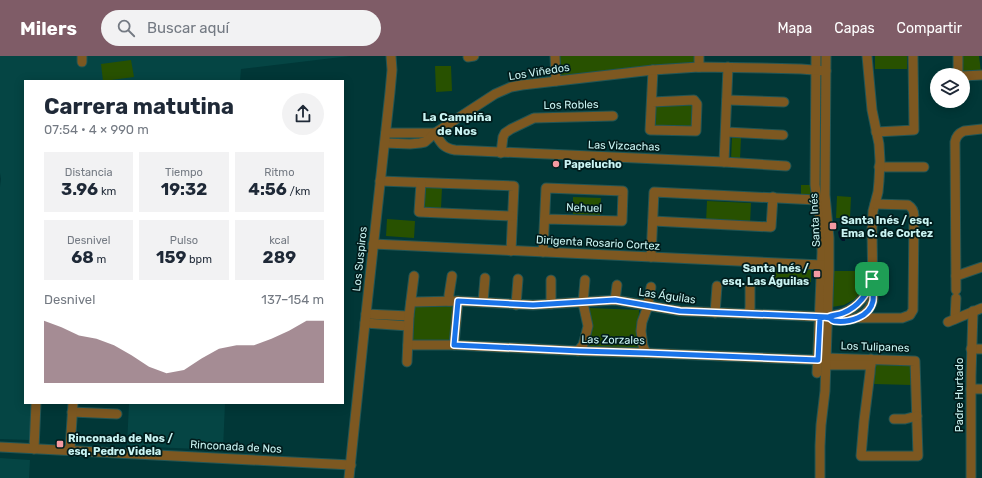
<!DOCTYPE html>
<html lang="es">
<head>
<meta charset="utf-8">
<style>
	:root { --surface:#fff; --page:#f2f2f3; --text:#1f2937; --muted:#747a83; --accent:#7f5c67 }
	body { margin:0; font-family:Rubik,sans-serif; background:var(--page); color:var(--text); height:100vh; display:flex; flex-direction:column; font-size:15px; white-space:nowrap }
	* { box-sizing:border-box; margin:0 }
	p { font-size:13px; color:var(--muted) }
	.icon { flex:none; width:22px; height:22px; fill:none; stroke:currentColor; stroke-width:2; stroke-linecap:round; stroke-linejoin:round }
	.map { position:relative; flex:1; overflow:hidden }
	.sheet { position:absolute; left:24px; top:24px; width:320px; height:324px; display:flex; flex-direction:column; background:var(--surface); border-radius:0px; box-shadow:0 2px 10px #0003 }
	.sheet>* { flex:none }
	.tools { position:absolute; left:930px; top:12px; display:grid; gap:8px }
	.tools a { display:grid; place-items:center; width:40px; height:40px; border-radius:50%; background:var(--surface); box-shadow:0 2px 10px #0003; font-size:20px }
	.pin { position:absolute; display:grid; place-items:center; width:34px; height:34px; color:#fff; margin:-17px; border-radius:8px; box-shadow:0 2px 6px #0006 }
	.round { display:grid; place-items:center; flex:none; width:42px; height:42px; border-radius:21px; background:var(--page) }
	.head { display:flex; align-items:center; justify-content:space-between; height:68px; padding:0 20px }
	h1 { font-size:22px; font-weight:700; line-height:30px }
	.metrics { display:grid; grid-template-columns:repeat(3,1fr); gap:6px; height:68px; padding:4px 20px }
	.metrics div { display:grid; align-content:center; border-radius:0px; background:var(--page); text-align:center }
	.metrics b { font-size:17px; font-weight:700 }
	.metrics small { font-size:11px; font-weight:400 }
	.metrics p { font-size:11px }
	.chart { height:112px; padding:8px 20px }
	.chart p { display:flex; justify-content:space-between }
	.chart svg { width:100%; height:72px; margin-top:4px; fill:var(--accent); opacity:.7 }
	header { display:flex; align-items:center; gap:24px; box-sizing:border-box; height:56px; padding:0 20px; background:var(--accent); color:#fff }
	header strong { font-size:19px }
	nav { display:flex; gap:22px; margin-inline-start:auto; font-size:14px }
	.search { width:280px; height:36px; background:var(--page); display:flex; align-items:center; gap:10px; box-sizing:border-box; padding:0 14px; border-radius:22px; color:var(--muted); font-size:15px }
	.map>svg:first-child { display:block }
	.built { fill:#054544 }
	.green { fill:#285100 }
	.water { fill:#03142b }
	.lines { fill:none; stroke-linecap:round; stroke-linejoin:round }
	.minor-casing { stroke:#215555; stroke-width:11 }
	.minor { stroke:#7d5821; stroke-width:9 }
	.route-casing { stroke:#fff; stroke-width:8 }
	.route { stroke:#1a73e8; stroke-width:5 }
	.poi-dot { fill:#f49aa2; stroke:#011c1c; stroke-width:1.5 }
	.labels { text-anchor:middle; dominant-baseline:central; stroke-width:3.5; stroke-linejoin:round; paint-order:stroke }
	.street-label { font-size:11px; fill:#caf4f3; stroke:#011c1c }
	.poi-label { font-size:11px; font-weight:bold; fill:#caf4f3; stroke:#011c1c; text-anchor:start }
	.neighbourhood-label { font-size:12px; font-weight:bold; fill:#caf4f3; stroke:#011c1c }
</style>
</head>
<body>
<header>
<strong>Milers</strong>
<div class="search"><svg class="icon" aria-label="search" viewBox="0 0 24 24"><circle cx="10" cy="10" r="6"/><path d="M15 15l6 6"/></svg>Buscar aquí</div>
<nav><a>Mapa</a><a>Capas</a><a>Compartir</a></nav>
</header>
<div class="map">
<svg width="982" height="422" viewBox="0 0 982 422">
	<rect width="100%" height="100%" fill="#013737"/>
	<g class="built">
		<path d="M 0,0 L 350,0 L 241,13 L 240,25 L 25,25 L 25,347 L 32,347 L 31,384 L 0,383 L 0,131 L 1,123 L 0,117 Z"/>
		<path d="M 129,347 L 225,347 L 223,394 L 127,390 Z"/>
		<path d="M 0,402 L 30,404 L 29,422 L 0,422 Z"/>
	</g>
	<g class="green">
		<path d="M 559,0 L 695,0 L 694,5 L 692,7 L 564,21 L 561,20 L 559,17 Z"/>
		<rect x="875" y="0" width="32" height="13"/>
		<path d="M 961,0 L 979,0 L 981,16 L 961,17 Z"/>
		<path d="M 131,4 L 134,21 L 103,25 L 101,8 Z"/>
		<path d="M 435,10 L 451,10 L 452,35 L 436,36 Z"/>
		<rect x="655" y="47" width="37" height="24"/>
		<path d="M 732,81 L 741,81 L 740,104 L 731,104 Z"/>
		<rect x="801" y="129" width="11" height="12"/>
		<path d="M 425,130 L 442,131 L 441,153 L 424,153 Z"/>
		<path d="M 837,140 L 851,141 L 850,162 L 836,162 Z"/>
		<path d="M 573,141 L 601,142 L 600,159 L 573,158 Z"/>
		<path d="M 707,145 L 751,147 L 750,168 L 706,166 Z"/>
		<path d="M 387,163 L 415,165 L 414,182 L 386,180 Z"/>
		<path d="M 774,212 L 811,214 L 811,226 L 774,224 Z"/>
		<path d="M 834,215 L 864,215 L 863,233 L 855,243 L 844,249 L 832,251 Z"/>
		<path d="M 454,249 L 451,286 L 414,285 L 412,284 L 412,254 L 415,250 Z"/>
		<path d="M 590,252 L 639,254 L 638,292 L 589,291 Z"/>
		<path d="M 875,309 L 911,309 L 911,329 L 874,328 Z"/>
	</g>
	<path class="water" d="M 842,172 L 845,172 L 845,185 L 842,185 L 839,181 L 838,176 Z"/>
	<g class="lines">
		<g class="minor-casing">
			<g id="minor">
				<path d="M 82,0 L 82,6"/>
				<path d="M 555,0 L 556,25"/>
				<path d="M 699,0 L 699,11"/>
				<path d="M 816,0 L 815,129 L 822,178 L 822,197 L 817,317"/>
				<path d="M 958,0 L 958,19"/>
				<path d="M 468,1 L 474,0"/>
				<path d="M 963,20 L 982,19"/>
				<path d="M 727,44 L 784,46"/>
				<path d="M 652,46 L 694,44 L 697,48 L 696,75 L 650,74 L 653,14"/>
				<path d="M 726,76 L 783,79"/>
				<path d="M 876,76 L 914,74 L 913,0"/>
				<path d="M 386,77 L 435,77"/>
				<path d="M 435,77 C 441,87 443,92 455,94 L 724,106 L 786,110"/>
				<path d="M 385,87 L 410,88 L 420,87 L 425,86 L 435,77 L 495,38 L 511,31 L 522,29 L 653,14 L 699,11 L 762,12 L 801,13 L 826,15"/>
				<path d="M 501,97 L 503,81 L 505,77 L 511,73 L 534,62 L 613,60"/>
				<path d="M 724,106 L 728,11"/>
				<path d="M 879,111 L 924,111"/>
				<path d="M 380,125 L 514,130 L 511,195"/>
				<path d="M 421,127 L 419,156 L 512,160"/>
				<path d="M 653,165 L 771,171 L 773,141"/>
				<path d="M 373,188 L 822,209"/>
				<path d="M 543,196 L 546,132 L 623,135 L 622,165 L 545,163"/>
				<path d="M 651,201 L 654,136 L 817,144"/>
				<path d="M 956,220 L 982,211"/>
				<path d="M 956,234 L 955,86 C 956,80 959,77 964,75 L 982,73"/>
				<path d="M 615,244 L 617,229"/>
				<path d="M 449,245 L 449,239 L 452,220"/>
				<path d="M 411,246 L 458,245 L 533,249 L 615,244 L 680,255 L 828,261 C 833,259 838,259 843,257 C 858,251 868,238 872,223"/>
				<path d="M 483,246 L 485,222"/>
				<path d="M 551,248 L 551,224"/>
				<path d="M 516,249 L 518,223"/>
				<path d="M 715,257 L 717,230"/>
				<path d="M 366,258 L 409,260"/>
				<path d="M 748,258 L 750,252 L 750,231"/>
				<path d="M 829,262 C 834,265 838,265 844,264 C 858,264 869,258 873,244 L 872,174 L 873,155 L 878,136 L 879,125 L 880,105 L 879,88 L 872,54 L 867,0"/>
				<path d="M 859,262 L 902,262 L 910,259 L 913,254 L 914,160 C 914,155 913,152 908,149 L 875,148"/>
				<path d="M 955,263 L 956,242"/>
				<path d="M 948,266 L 982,252"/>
				<path d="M 365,267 L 408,270"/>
				<path d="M 408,289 L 454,289 L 580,295 L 646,297 L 818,304"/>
				<path d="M 454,289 L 458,245"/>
				<path d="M 971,293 L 982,293"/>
				<path d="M 578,295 L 583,289 L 585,282 L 588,270 L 583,247 L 585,224"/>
				<path d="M 646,297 L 643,290 L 641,275 L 642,266 L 648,250 L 651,231"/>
				<path d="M 826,302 L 915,305 L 918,400 L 861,400 L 864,365 L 870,317 L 871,303"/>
				<path d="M 407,306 L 409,260 L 414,220"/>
				<path d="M 826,309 L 871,309"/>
				<path d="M 971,333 L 982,333"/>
				<path d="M 72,356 L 117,358"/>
				<path d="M 894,363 L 905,363 L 917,360"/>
				<path d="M 0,391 L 351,409"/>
				<path d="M 34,393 L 36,347"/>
				<path d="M 70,394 L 73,347"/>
				<path d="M 349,422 L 365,267 L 390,36 L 392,14 L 391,0"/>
				<path d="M 820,422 L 820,390 L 821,369 L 825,335 L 829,214 L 829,182 L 825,139 L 826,0"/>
				<path d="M 971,422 L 971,320 L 973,255"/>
			</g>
		</g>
		<use href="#minor" class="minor"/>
	</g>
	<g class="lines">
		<g class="route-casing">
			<path id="route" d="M 872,223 C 868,238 858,251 843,257 C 838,259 833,259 828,261 L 680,255 L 615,244 L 533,249 L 458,245 L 454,289 L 580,295 L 646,297 L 818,304 L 820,262 C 823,261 826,261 829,262 C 832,263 831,264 834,265 C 849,267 870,261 873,245 C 874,238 872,230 872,223"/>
		</g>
		<use href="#route" class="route"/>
	</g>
	<g class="poi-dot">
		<circle cx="556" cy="108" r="4"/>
		<rect x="829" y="166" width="8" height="8" rx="2"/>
		<rect x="813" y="214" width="8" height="8" rx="2"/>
		<rect x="56" y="384" width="8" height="8" rx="2"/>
	</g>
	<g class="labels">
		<g class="street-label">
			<text transform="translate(539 16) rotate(-9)">Los Viñedos</text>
			<text transform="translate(571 49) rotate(-1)">Los Robles</text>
			<text transform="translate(624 90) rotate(2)">Las Vizcachas</text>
			<text transform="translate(584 152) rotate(2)">Nehuel</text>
			<text transform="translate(815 164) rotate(-93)">Santa Inés</text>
			<text transform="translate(598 187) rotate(3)">Dirigenta Rosario Cortez</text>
			<text transform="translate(360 203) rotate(-84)">Los Suspiros</text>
			<text transform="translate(667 240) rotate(8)">Las Águilas</text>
			<text transform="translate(613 284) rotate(1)">Las Zorzales</text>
			<text transform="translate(875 291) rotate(2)">Los Tulipanes</text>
			<text transform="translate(959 339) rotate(-90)">Padre Hurtado</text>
			<text transform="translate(236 391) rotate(3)">Rinconada de Nos</text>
		</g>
		<g class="poi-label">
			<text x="564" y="108">Papelucho</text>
			<text x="841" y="164">Santa Inés / esq.<tspan x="841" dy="13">Ema C. de Cortez</tspan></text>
			<text x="809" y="212" text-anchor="end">Santa Inés /<tspan x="809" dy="13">esq. Las Águilas</tspan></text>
			<text x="68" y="382">Rinconada de Nos /<tspan x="68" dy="13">esq. Pedro Videla</tspan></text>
		</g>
		<g class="neighbourhood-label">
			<text x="457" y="61">La Campiña<tspan x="457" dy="14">de Nos</tspan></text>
		</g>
	</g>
</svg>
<div class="tools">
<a><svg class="icon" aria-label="layers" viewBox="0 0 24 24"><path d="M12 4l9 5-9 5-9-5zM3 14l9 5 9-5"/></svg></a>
</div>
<div class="pin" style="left:872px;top:223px;background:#1e9e55"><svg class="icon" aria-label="arrive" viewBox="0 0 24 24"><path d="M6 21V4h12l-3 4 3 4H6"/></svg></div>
<section class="sheet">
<div class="head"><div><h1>Carrera matutina</h1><p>07:54 · 4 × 990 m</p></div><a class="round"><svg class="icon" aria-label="share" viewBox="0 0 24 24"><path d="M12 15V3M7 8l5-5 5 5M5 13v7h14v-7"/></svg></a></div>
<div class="metrics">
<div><p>Distancia</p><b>3.96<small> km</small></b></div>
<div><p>Tiempo</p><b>19:32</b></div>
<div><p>Ritmo</p><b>4:56<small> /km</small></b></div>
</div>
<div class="metrics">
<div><p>Desnivel</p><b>68<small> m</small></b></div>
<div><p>Pulso</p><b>159<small> bpm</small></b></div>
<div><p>kcal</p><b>289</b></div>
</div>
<div class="chart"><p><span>Desnivel</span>137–154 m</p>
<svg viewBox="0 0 160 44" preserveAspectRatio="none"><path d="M0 44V6L10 10L20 15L30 17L40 21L50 27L60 34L70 38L80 36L90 29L100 23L110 21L120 21L130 17L140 12L150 6L160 6V44z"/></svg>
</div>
</section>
</div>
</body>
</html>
